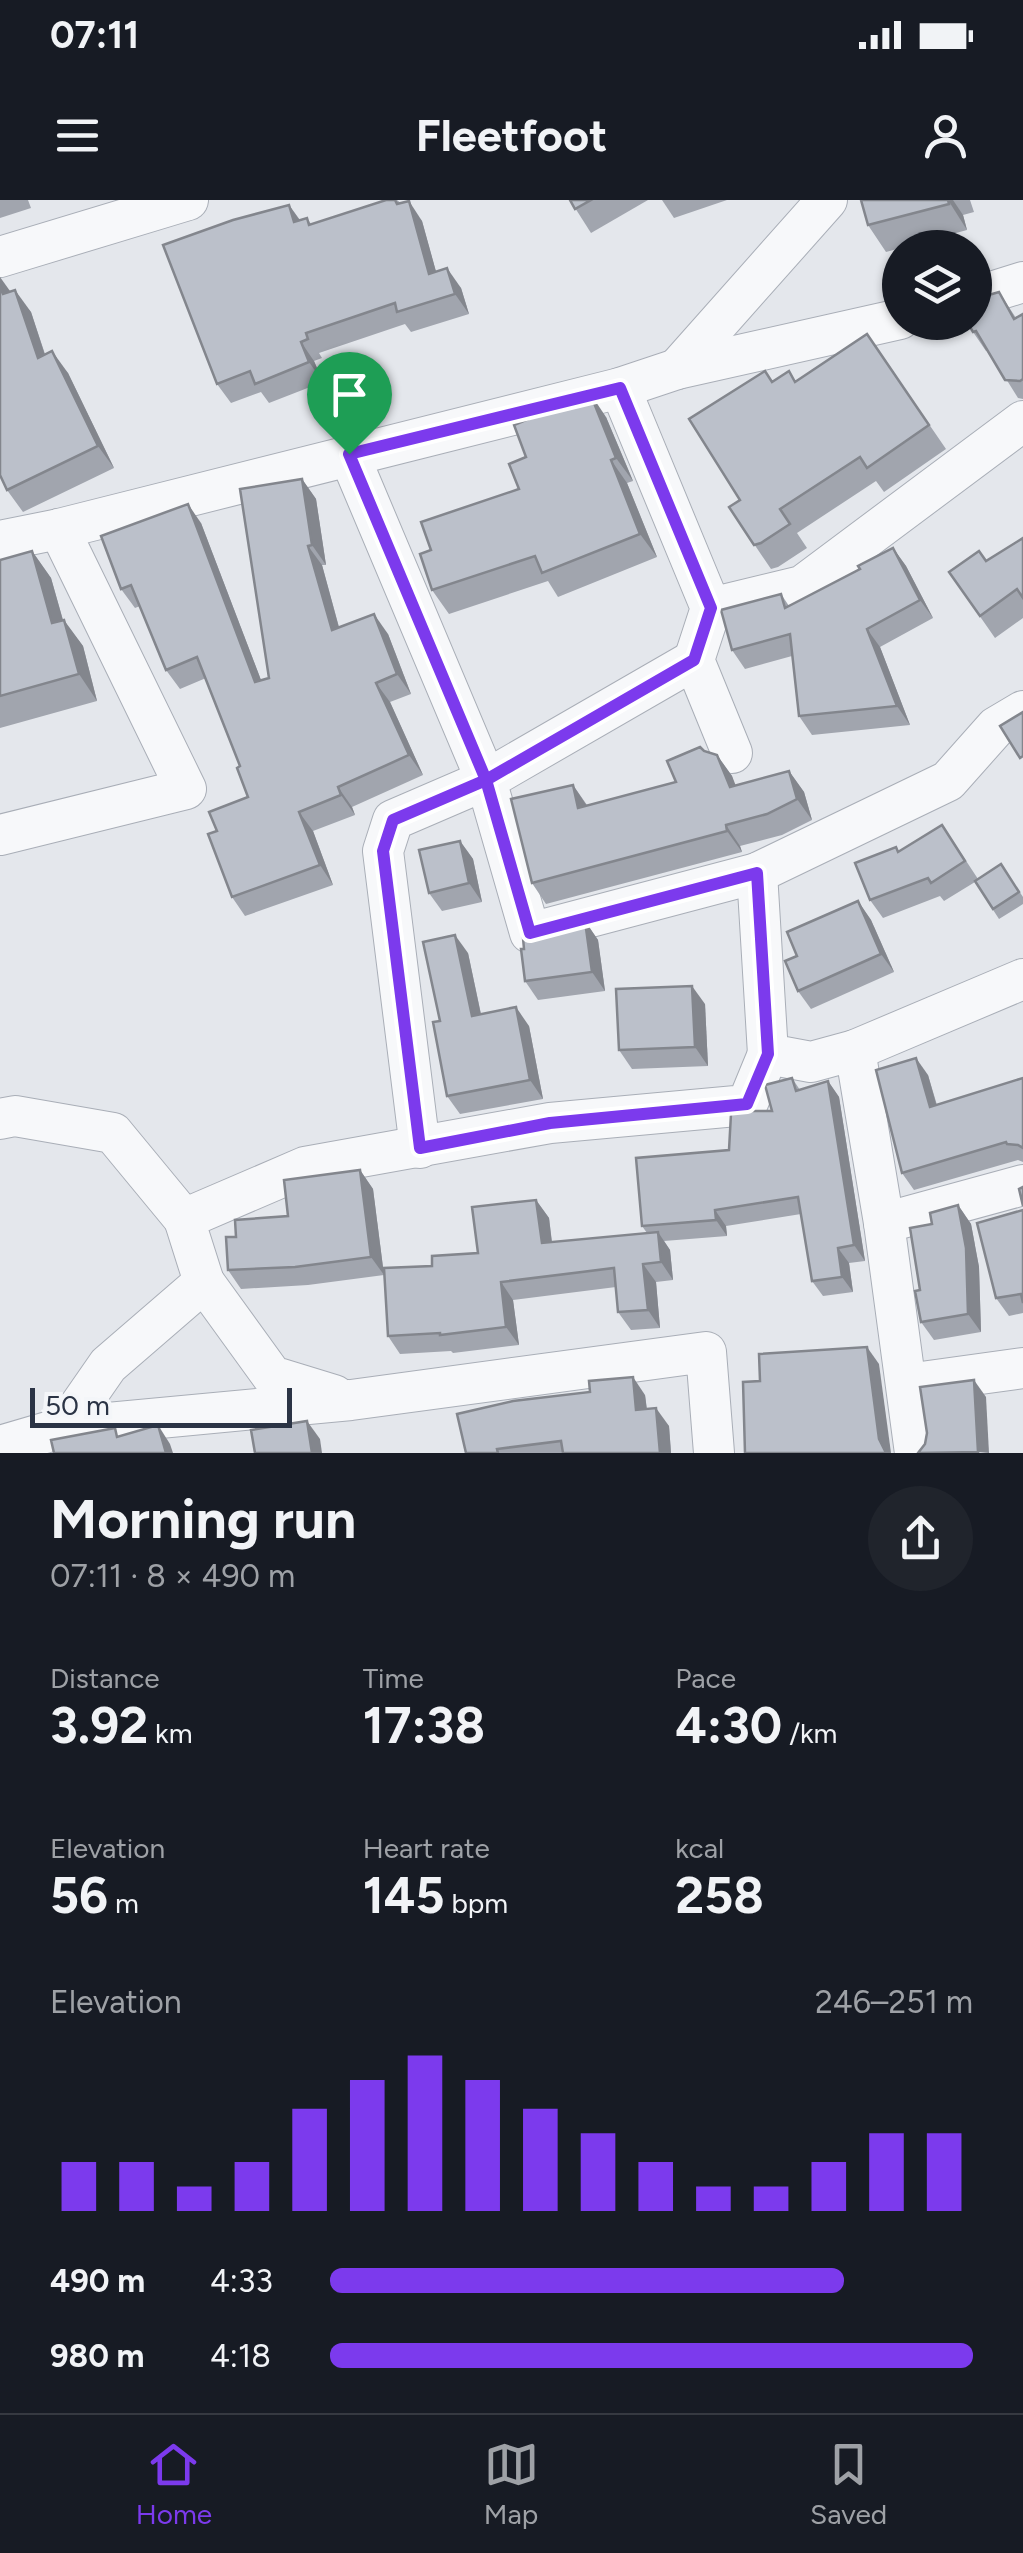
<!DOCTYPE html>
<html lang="en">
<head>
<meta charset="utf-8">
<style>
	:root { --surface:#171b24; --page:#20242c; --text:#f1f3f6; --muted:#9ea1a6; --line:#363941; --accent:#7c3aed }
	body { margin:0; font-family:Figtree,sans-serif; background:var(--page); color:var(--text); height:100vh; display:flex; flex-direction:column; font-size:38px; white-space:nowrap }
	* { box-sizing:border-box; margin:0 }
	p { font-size:32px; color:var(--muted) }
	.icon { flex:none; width:55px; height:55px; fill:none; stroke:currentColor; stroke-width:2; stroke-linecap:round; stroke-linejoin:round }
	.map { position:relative; height:1253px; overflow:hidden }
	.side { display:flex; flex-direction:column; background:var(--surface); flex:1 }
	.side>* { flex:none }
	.fabs { position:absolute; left:882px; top:30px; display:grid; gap:20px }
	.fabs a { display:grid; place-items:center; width:110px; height:110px; border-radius:50%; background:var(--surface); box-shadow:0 2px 8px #0004; font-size:50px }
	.scale { position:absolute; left:30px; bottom:25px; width:262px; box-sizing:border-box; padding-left:10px; border:5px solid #2b3445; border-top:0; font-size:28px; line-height:35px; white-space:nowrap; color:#2b3445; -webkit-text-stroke:8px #f4f6f9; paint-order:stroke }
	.pin { position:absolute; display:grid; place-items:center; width:85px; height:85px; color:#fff; margin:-102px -42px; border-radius:50% 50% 50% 0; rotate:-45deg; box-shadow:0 0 10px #0007 }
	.pin .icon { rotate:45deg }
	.round { display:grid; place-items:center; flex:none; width:105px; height:105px; border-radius:52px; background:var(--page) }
	.head { display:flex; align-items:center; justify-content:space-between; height:170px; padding:0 50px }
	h1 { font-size:55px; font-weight:700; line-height:75px }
	.metrics { display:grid; grid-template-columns:repeat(3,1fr); gap:15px; height:170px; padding:10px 50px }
	.metrics div { display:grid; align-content:center }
	.metrics b { font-size:50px; font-weight:700 }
	.metrics small { font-size:28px; font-weight:400 }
	.metrics p { font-size:28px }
	.chart { height:280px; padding:20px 50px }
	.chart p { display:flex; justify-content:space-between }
	.chart svg { width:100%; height:180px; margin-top:10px; stroke:var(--accent); stroke-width:6 }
	ul { padding:0 50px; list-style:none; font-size:32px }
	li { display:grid; grid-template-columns:160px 120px 1fr; align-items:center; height:75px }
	li i { height:25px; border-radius:12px; background:var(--accent) }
	.status { display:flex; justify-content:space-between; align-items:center; height:70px; padding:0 50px; background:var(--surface); direction:ltr }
	.status svg { height:28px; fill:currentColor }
	header { display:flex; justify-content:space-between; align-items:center; height:130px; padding:0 50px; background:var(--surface); font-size:45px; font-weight:700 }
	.tab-bar { display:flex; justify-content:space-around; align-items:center; height:140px; border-top:2px solid var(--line); background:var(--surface); font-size:28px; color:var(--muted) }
	.tab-bar a { display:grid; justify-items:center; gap:5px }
	.tab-bar .current { color:var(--accent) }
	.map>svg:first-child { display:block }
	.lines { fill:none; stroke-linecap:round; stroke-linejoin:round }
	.street-casing { stroke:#a9aeb7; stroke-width:42 }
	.street { stroke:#f7f8fa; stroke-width:40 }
	.wall { fill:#a1a5ae }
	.shaded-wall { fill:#83868d }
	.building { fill:#bbc0ca; stroke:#83868d; stroke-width:2.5 }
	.route-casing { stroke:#fff; stroke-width:20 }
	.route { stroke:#7c3aed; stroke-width:12 }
</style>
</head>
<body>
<div class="status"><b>07:11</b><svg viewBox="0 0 49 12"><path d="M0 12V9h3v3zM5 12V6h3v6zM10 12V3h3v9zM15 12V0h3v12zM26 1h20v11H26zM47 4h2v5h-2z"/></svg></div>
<header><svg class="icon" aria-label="menu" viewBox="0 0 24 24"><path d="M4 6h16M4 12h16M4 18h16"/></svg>Fleetfoot<svg class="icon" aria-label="person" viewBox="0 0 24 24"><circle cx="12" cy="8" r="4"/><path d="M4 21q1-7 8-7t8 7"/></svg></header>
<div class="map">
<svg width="1023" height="1253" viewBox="0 0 1023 1253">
	<rect width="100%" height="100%" fill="#e4e7ec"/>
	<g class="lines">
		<g class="street-casing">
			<g id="street">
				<path d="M 0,57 L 188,0"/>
				<path d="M 975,97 L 1023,82"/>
				<path d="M 677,169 L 827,0"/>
				<path d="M 620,188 L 711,408 L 694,460 L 732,553"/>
				<path d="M 349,255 L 486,580 L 393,620 L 383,651 L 420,948"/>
				<path d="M 0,341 L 59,329 L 620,188 L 677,169 L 900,119"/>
				<path d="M 711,408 L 802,386 L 1023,221"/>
				<path d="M 694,460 L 486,580 L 530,733 L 757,673 L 948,581 L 996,527 L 1023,511"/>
				<path d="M 0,635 L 186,589 L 59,329"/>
				<path d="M 757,673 L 768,854 L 811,862 L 855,850 L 1023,779"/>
				<path d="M 855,850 L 884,1023 L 915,1253"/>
				<path d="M 0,919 L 15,916 L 113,933 L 184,1019"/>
				<path d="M 884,1023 L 1023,985"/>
				<path d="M 204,1082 L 272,1176 L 334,1195"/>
				<path d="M 907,1184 L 1023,1168"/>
				<path d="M 65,1227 L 108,1165 L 204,1082 L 184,1019 L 305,967 L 550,923 L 747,905 L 768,854"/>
				<path d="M 0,1246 L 65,1227 L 351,1200 L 706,1152 L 714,1253"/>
			</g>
		</g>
		<use href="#street" class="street"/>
	</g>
	<g class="wall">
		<path d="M 0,0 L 28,0 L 31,8 L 0,18 Z"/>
		<path d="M 397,0 L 422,21 L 436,72 L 461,88 L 469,114 L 411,132 L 405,124 L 319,153 L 322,158 L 314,161 L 323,182 L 269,203 L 261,192 L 231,203 L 217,184 L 289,5 L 300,20 L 307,18 L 311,24 Z"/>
		<path d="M 570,0 L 648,0 L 591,33 Z"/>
		<path d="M 662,0 L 727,0 L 674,18 Z"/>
		<path d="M 861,0 L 970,0 L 974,12 L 963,15 L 967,30 L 886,52 L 868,25 Z"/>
		<path d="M 10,92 L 31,112 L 45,154 L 68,173 L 114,268 L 23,312 L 7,290 Z"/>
		<path d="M 999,92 L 1016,118 L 1023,114 L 1023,199 L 1018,198 L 988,150 L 986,151 L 973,132 Z"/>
		<path d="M 867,134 L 946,249 L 884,292 L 876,281 L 797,333 L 807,348 L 778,367 L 771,369 L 729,307 L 740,300 L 765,171 L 772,181 L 796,182 Z"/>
		<path d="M 606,217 L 633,281 L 627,283 L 657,357 L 558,397 L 548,381 L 449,414 L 432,390 L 431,350 L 519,289 L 526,257 Z"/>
		<path d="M 302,279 L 316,299 L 326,365 L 322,365 L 339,427 L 388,434 L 411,494 L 390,502 L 423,575 L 352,607 L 355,615 L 313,631 L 333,685 L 245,716 L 232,697 L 217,631 L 248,597 L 240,566 L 206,478 L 180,489 L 166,470 L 140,406 L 135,408 L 121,389 L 201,323 L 261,480 L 269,478 Z"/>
		<path d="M 1023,338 L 1023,418 L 995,438 L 949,372 L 986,361 Z"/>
		<path d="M 893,348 L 906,366 L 933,418 L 880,447 L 910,525 L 812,535 L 799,516 L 792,456 L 745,469 L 732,450 L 781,394 L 789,406 L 860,369 Z"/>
		<path d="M 32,351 L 51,378 L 63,420 L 83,446 L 97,501 L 0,528 L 0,360 Z"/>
		<path d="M 704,551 L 717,555 L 732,576 L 735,586 L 789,571 L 804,592 L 812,620 L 782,635 L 740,646 L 742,652 L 546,704 L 532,683 L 573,585 L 587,605 L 676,582 Z"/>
		<path d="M 460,641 L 473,659 L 482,702 L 442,711 L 429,693 Z"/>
		<path d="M 955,644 L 978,679 L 1001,664 L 1023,697 L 1023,704 L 999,719 L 975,682 L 944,701 L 940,696 L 883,718 L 870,700 L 899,651 Z"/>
		<path d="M 858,701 L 871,720 L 894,772 L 811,809 L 798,791 Z"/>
		<path d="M 585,721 L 598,740 L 605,791 L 538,800 L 525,781 L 524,749 Z"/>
		<path d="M 468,753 L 481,814 L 529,826 L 543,899 L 460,914 L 447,896 L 440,821 Z"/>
		<path d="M 705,804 L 708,866 L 632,869 L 619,850 Z"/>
		<path d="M 928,875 L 937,905 L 1023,878 L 1023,962 L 1018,960 L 914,990 L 902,973 Z"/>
		<path d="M 792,878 L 800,890 L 828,881 L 839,897 L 865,1061 L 849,1063 L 853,1092 L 823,1096 L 812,1081 L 801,1014 L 726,1026 L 727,1036 L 664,1041 L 670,1050 L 673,1080 L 656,1082 L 660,1128 L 631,1130 L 618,1112 L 616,1087 L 513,1100 L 519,1145 L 453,1153 L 451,1151 L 400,1154 L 388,1136 L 432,1066 L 478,1053 L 536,1000 L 549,1018 L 552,1042 L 647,1033 L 642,1026 L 772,911 Z"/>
		<path d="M 360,970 L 373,989 L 384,1075 L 308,1085 L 241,1089 L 228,1070 L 236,1037 L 288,1016 Z"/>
		<path d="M 958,1005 L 971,1024 L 979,1067 L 981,1132 L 934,1140 L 921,1122 L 920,1090 L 932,1024 Z"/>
		<path d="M 1023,1010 L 1023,1113 L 1009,1116 L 996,1098 Z"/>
		<path d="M 645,1195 L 647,1209 L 669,1226 L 671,1253 L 466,1253 Z"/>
	</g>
	<g class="shaded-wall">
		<path d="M 948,0 L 953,0 L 963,15 L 967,30 Z"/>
		<path d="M 409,1 L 422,21 L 442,93 L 429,74 Z"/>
		<path d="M 289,5 L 303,25 L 294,22 Z"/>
		<path d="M 447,68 L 461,88 L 469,114 L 455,94 Z"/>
		<path d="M 0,77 L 10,91 L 19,116 L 3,94 L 0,85 Z"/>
		<path d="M 15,90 L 31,112 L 53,180 L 38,158 Z"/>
		<path d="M 301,142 L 314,161 L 323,182 L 309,162 Z"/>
		<path d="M 52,151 L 68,173 L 114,268 L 98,246 Z"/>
		<path d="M 590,193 L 606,217 L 633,281 L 616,258 Z"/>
		<path d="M 611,260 L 627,283 L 657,357 L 640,334 Z"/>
		<path d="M 302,279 L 316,299 L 326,365 L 312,345 Z"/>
		<path d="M 188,304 L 201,323 L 269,501 L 255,482 Z"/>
		<path d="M 308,346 L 322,365 L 345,450 L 332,430 Z"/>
		<path d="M 893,348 L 906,366 L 933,418 L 920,400 Z"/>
		<path d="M 32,351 L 51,378 L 71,449 L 52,423 Z"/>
		<path d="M 374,414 L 388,434 L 411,494 L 397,474 Z"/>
		<path d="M 64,420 L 83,446 L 97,501 L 79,474 Z"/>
		<path d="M 867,429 L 880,447 L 910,525 L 897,506 Z"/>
		<path d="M 376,483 L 390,502 L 423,575 L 409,555 Z"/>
		<path d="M 717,555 L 732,576 L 745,609 L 730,587 Z"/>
		<path d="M 789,571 L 804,592 L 812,620 L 797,599 Z"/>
		<path d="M 573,585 L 587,606 L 578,608 Z"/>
		<path d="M 338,587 L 352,607 L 355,615 L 341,595 Z"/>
		<path d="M 299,612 L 313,631 L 333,685 L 320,665 Z"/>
		<path d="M 726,625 L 740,646 L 742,652 L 727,631 Z"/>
		<path d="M 460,641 L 473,659 L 482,702 L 469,683 Z"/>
		<path d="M 858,701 L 871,720 L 894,772 L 881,754 Z"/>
		<path d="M 585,721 L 598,740 L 605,791 L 592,772 Z"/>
		<path d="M 455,735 L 468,753 L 485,834 L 472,816 Z"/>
		<path d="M 692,786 L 705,804 L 708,866 L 695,847 Z"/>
		<path d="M 516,807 L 529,826 L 543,899 L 530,880 Z"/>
		<path d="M 916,858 L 928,875 L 942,925 L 930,907 Z"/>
		<path d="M 828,881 L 839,897 L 865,1061 L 854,1045 Z"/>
		<path d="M 360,970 L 373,989 L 384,1075 L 371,1057 Z"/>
		<path d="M 536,1000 L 549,1018 L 554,1061 L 542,1043 Z"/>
		<path d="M 958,1005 L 971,1024 L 979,1067 L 981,1132 L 968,1114 Z"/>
		<path d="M 715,1010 L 726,1026 L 727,1036 L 716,1020 Z"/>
		<path d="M 658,1032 L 670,1050 L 673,1080 L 661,1062 Z"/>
		<path d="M 838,1048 L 849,1063 L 853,1092 L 842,1077 Z"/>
		<path d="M 643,1064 L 656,1082 L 660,1128 L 648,1110 Z"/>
		<path d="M 501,1082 L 513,1100 L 519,1145 L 506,1127 Z"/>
		<path d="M 867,1147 L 879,1164 L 891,1253 L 886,1253 L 879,1239 Z"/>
		<path d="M 633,1177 L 645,1195 L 649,1228 L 636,1210 Z"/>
		<path d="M 974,1180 L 986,1197 L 989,1253 L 978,1252 Z"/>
		<path d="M 656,1208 L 669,1226 L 671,1253 L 660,1253 Z"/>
		<path d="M 307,1221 L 320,1239 L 322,1253 L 312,1253 Z"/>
		<path d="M 158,1225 L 170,1244 L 173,1253 L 166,1253 Z"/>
	</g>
	<g class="building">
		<path d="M 386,0 L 395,0 L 397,4 L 409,1 L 429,74 L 447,68 L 455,94 L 397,112 L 395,103 L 306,133 L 308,139 L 301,142 L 309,162 L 255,184 L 250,171 L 217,184 L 163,45 L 233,20 L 289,5 L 294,22 L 307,18 L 309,25 Z"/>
		<path d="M 570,0 L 591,0 L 575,9 Z"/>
		<path d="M 861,0 L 948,0 L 949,4 L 868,25 Z"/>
		<path d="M 0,85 L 3,94 L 15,90 L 38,158 L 52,151 L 98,246 L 7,290 L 0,275 Z"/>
		<path d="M 999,92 L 1014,119 L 1023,114 L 1023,179 L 1020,181 L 1005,180 L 976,131 L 973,132 L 967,122 L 975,122 L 975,99 Z"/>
		<path d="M 867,134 L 929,225 L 867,268 L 860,257 L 780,309 L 790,324 L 761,343 L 754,345 L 729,307 L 740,300 L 689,219 L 765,171 L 772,182 L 789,171 L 795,182 Z"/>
		<path d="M 590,193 L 616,258 L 611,260 L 640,334 L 542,373 L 535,356 L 432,390 L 420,354 L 431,350 L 421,322 L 519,289 L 509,264 L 526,257 L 514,225 Z"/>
		<path d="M 302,279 L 312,345 L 308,346 L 332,430 L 374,414 L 397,474 L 376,483 L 409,555 L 338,587 L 341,595 L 299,612 L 320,665 L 232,697 L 208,634 L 217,631 L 209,612 L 248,597 L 237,568 L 240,566 L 197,457 L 166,470 L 131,385 L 121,389 L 101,336 L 188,304 L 255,482 L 269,478 L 240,289 Z"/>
		<path d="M 1023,338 L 1023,398 L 1017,389 L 980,416 L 949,372 L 979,351 L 986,361 Z"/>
		<path d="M 893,348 L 920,400 L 867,429 L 897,506 L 799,516 L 790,434 L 732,450 L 721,410 L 781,394 L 785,408 L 860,369 L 858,366 Z"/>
		<path d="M 32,351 L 52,423 L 64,420 L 79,474 L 0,496 L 0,360 Z"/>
		<path d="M 1023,512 L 1023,556 L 1020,558 L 1000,526 Z"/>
		<path d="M 700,547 L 704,551 L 717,555 L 730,587 L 789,571 L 797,599 L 767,614 L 726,625 L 727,631 L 532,683 L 511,599 L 573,585 L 578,608 L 676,582 L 667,561 Z"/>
		<path d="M 942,625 L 965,661 L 931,683 L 928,678 L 870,700 L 855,663 L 896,647 L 898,652 Z"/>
		<path d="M 460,641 L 469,683 L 429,693 L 419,650 Z"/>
		<path d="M 1001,664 L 1019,692 L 993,709 L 975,681 Z"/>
		<path d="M 858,701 L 881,754 L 798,791 L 785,761 L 797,756 L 787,732 Z"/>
		<path d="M 585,721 L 592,772 L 525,781 L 521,749 L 524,749 L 523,738 Z"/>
		<path d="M 455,735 L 472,816 L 516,807 L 530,880 L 447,896 L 433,822 L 440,821 L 423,742 Z"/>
		<path d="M 692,786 L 695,847 L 619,850 L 616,789 Z"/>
		<path d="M 916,858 L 930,907 L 1023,878 L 1023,948 L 1018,945 L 1007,944 L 1006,942 L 902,973 L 876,870 Z"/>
		<path d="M 792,878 L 796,891 L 828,881 L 854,1045 L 838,1048 L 842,1077 L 812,1081 L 798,997 L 715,1010 L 716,1020 L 642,1026 L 636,958 L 729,950 L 731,914 L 745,911 L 772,911 L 765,885 Z"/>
		<path d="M 360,970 L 371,1057 L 295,1067 L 228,1070 L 226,1037 L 236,1037 L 235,1020 L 288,1016 L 284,980 Z"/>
		<path d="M 1023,987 L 1023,1006 L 1019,989 Z"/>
		<path d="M 536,1000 L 542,1043 L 658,1032 L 661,1062 L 643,1064 L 648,1110 L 618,1112 L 614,1068 L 501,1082 L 506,1127 L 440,1135 L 440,1133 L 388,1136 L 384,1068 L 432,1066 L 432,1056 L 478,1053 L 472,1007 Z"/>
		<path d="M 958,1005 L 966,1048 L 968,1114 L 921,1122 L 915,1091 L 920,1090 L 910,1028 L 932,1024 L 930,1013 Z"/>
		<path d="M 1023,1010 L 1023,1103 L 1021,1094 L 996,1098 L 977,1023 Z"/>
		<path d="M 867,1147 L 879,1239 L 885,1251 L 888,1253 L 745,1253 L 743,1182 L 760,1181 L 759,1154 Z"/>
		<path d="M 633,1177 L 636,1210 L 656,1208 L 660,1253 L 563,1253 L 561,1241 L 497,1249 L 498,1253 L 466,1253 L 457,1214 L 513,1201 L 590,1192 L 589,1181 Z"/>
		<path d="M 974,1180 L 978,1252 L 918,1253 L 925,1244 L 927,1233 L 920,1187 Z"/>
		<path d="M 307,1221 L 312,1253 L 255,1253 L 251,1230 Z"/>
		<path d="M 158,1225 L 166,1253 L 54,1253 L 51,1240 L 115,1228 L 117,1237 Z"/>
	</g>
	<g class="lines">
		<g class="route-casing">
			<path id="route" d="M 349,254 L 486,580 L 393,620 L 383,651 L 420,948 L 550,923 L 747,904 L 768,854 L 757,673 L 530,733 L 486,580 L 694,460 L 711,408 L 620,188 L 349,254"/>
		</g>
		<use href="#route" class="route"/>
	</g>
</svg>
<div class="fabs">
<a><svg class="icon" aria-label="layers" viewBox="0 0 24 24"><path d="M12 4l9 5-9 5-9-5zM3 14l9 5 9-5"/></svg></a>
</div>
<div class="scale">50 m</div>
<div class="pin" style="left:349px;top:254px;background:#1e9e55"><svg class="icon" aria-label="arrive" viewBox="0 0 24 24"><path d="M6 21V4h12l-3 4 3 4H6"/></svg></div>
</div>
<section class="side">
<div class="head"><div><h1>Morning run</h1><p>07:11 · 8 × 490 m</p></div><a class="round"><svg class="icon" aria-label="share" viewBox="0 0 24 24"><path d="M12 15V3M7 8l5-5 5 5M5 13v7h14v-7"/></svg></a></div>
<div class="metrics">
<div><p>Distance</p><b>3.92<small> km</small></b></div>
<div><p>Time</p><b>17:38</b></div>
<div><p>Pace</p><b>4:30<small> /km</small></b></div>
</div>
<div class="metrics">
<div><p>Elevation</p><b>56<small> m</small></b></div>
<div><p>Heart rate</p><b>145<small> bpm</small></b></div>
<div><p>kcal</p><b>258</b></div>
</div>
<div class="chart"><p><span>Elevation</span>246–251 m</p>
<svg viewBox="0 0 160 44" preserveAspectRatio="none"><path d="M5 44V32M15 44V32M25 44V38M35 44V32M45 44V19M55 44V12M65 44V6M75 44V12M85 44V19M95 44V25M105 44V32M115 44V38M125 44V38M135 44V32M145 44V25M155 44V25"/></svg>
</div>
<ul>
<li><b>490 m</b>4:33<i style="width:80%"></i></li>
<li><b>980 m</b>4:18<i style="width:100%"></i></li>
</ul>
</section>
<nav class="tab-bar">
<a class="current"><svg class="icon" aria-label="home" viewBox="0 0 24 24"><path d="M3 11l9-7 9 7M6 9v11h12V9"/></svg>Home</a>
<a><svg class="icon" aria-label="map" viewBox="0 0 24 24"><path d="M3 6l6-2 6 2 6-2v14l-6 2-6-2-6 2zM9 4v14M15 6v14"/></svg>Map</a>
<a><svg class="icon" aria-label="saved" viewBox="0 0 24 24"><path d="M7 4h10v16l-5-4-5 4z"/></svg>Saved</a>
</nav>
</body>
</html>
